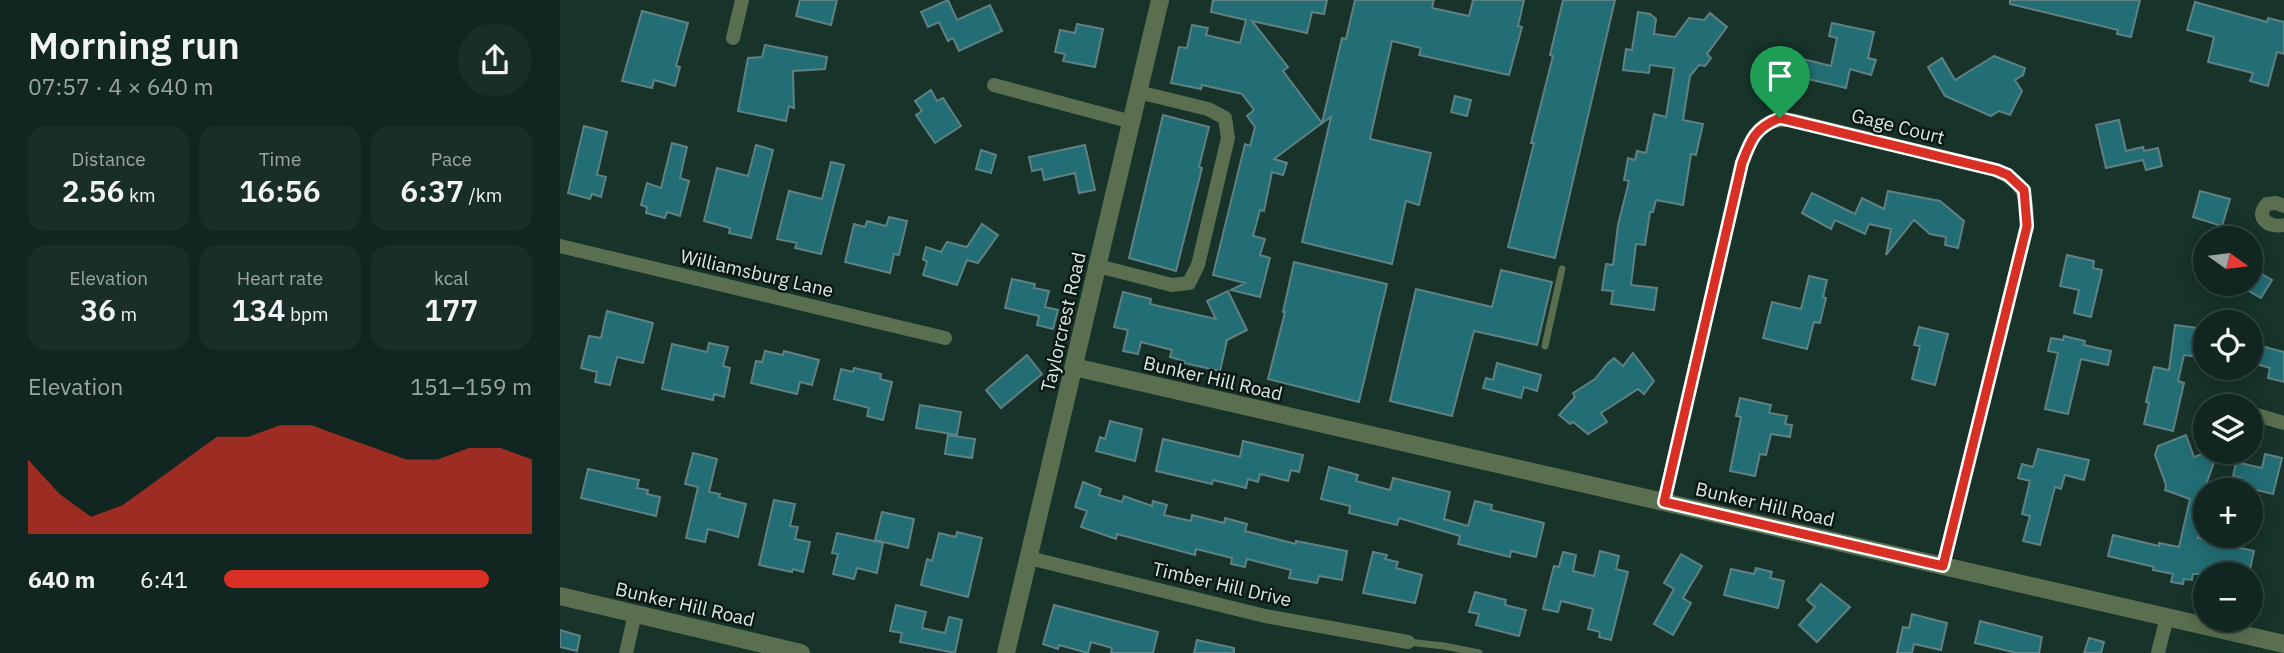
<!DOCTYPE html>
<html lang="en">
<head>
<meta charset="utf-8">
<style>
	:root { --surface:#112620; --page:#1a2e29; --text:#f1f3f6; --muted:#9ca5a5; --line:#30433e; --accent:#d93025 }
	body { margin:0; font-family:"IBM Plex Sans",sans-serif; background:var(--page); color:var(--text); height:100vh; display:flex; flex-direction:column; font-size:26px; white-space:nowrap }
	* { box-sizing:border-box; margin:0 }
	p { font-size:23px; color:var(--muted) }
	.icon { flex:none; width:38px; height:38px; fill:none; stroke:currentColor; stroke-width:2; stroke-linecap:round; stroke-linejoin:round }
	.map { position:relative; flex:1; overflow:hidden }
	.drawer { display:flex; flex-direction:column; background:var(--surface); width:560px }
	.drawer>* { flex:none }
	.needle { width:46px; rotate:104deg }
	.fabs { position:absolute; left:1633px; top:226px; display:grid; gap:14px }
	.fabs a { display:grid; place-items:center; width:70px; height:70px; border-radius:50%; background:var(--surface); box-shadow:0 4px 18px #0003,0 0 0 2px var(--line); font-size:35px }
	.pin { position:absolute; display:grid; place-items:center; width:60px; height:60px; color:#fff; margin:-72px -30px; border-radius:50% 50% 50% 0; rotate:-45deg; box-shadow:0 0 7px #0007 }
	.pin .icon { rotate:45deg }
	.round { display:grid; place-items:center; flex:none; width:74px; height:74px; border-radius:37px; background:var(--page) }
	.head { display:flex; align-items:center; justify-content:space-between; height:119px; padding:0 28px }
	h1 { font-size:38px; font-weight:600; line-height:52px }
	.figures { display:grid; grid-template-columns:repeat(3,1fr); gap:10px; height:119px; padding:7px 28px }
	.figures div { display:grid; align-content:center; border-radius:18px; background:var(--page); text-align:center }
	.figures b { font-size:30px; font-weight:600 }
	.figures small { font-size:19px; font-weight:400 }
	.figures p { font-size:19px }
	.chart { height:196px; padding:14px 28px }
	.chart p { display:flex; justify-content:space-between }
	.chart svg { width:100%; height:126px; margin-top:7px; fill:var(--accent); opacity:.7 }
	ul { padding:0 28px; list-style:none; font-size:23px }
	li { display:grid; grid-template-columns:112px 84px 1fr; align-items:center; height:52px }
	li i { height:18px; border-radius:9px; background:var(--accent) }
	main { display:flex; flex:1; min-height:0 }
	.map>svg:first-child { display:block }
	.building { fill:#226e74; stroke:#5f8184; stroke-width:2 }
	.lines { fill:none; stroke-linecap:round; stroke-linejoin:round }
	.service { stroke:#596f50; stroke-width:7 }
	.minor { stroke:#596f50; stroke-width:14 }
	.tertiary { stroke:#596f50; stroke-width:18 }
	.route-casing { stroke:#fff; stroke-width:14 }
	.route { stroke:#d93025; stroke-width:9 }
	.labels { text-anchor:middle; dominant-baseline:central; stroke-width:5; stroke-linejoin:round; paint-order:stroke }
	.street-label { font-size:19px; fill:#d8e8e2; stroke:#0c1814 }
</style>
</head>
<body>
<main>
<section class="drawer">
<div class="head"><div><h1>Morning run</h1><p>07:57 · 4 × 640 m</p></div><a class="round"><svg class="icon" aria-label="share" viewBox="0 0 24 24"><path d="M12 15V3M7 8l5-5 5 5M5 13v7h14v-7"/></svg></a></div>
<div class="figures">
<div><p>Distance</p><b>2.56<small> km</small></b></div>
<div><p>Time</p><b>16:56</b></div>
<div><p>Pace</p><b>6:37<small> /km</small></b></div>
</div>
<div class="figures">
<div><p>Elevation</p><b>36<small> m</small></b></div>
<div><p>Heart rate</p><b>134<small> bpm</small></b></div>
<div><p>kcal</p><b>177</b></div>
</div>
<div class="chart"><p><span>Elevation</span>151–159 m</p>
<svg viewBox="0 0 160 44" preserveAspectRatio="none"><path d="M0 44V18L10 30L20 38L30 34L40 26L50 18L60 10L70 10L80 6L90 6L100 10L110 14L120 18L130 18L140 14L150 14L160 18V44z"/></svg>
</div>
<ul>
<li><b>640 m</b>6:41<i style="width:86%"></i></li>
</ul>
</section>
<div class="map">
<svg width="1724" height="653" viewBox="0 0 1724 653">
	<rect width="100%" height="100%" fill="#17332a"/>
	<g class="building">
		<path d="M 240,0 L 277,0 L 271,25 L 236,16 Z"/>
		<path d="M 388,0 L 397,20 L 430,5 L 442,31 L 399,51 L 393,38 L 388,41 L 379,22 L 368,27 L 361,12 Z"/>
		<path d="M 653,0 L 767,0 L 764,14 L 752,12 L 747,33 L 692,21 L 728,67 L 723,71 L 762,123 L 714,159 L 727,163 L 723,175 L 712,172 L 704,211 L 700,210 L 693,236 L 705,239 L 700,255 L 710,258 L 700,297 L 671,290 L 685,283 L 653,275 L 685,144 L 690,146 L 695,127 L 687,116 L 694,110 L 682,94 L 642,85 L 641,89 L 611,83 L 619,47 L 627,48 L 632,25 L 648,28 L 646,35 L 680,43 L 686,20 L 651,12 Z"/>
		<path d="M 795,0 L 874,0 L 872,8 L 909,16 L 913,0 L 964,0 L 958,26 L 962,27 L 949,75 L 859,55 L 861,48 L 832,41 L 810,139 L 871,153 L 859,205 L 846,201 L 832,264 L 742,242 L 771,117 L 762,123 L 782,38 L 786,39 Z"/>
		<path d="M 1003,0 L 1055,0 L 995,258 L 948,247 L 974,143 L 971,143 L 993,56 L 990,55 Z"/>
		<path d="M 1450,0 L 1580,0 L 1571,37 L 1557,34 L 1558,30 L 1450,4 Z"/>
		<path d="M 1635,2 L 1707,22 L 1708,18 L 1724,22 L 1724,54 L 1717,52 L 1708,86 L 1690,81 L 1693,73 L 1648,62 L 1654,37 L 1627,30 Z"/>
		<path d="M 82,11 L 128,23 L 116,66 L 120,67 L 115,86 L 94,80 L 92,88 L 62,81 Z"/>
		<path d="M 1078,12 L 1090,14 L 1096,19 L 1094,34 L 1115,37 L 1129,18 L 1144,20 L 1150,13 L 1167,27 L 1147,54 L 1151,58 L 1145,66 L 1139,65 L 1130,76 L 1123,120 L 1143,124 L 1136,155 L 1131,154 L 1123,205 L 1096,200 L 1093,212 L 1090,212 L 1085,245 L 1076,244 L 1071,285 L 1097,288 L 1094,310 L 1051,304 L 1053,291 L 1042,290 L 1046,264 L 1053,265 L 1058,225 L 1069,181 L 1064,180 L 1068,158 L 1075,160 L 1077,151 L 1086,153 L 1094,114 L 1106,117 L 1114,68 L 1090,65 L 1089,73 L 1063,70 L 1066,49 L 1072,50 Z"/>
		<path d="M 1272,23 L 1314,32 L 1308,58 L 1316,60 L 1311,75 L 1290,69 L 1286,88 L 1227,74 L 1231,56 L 1271,66 L 1277,38 L 1269,36 Z"/>
		<path d="M 517,24 L 543,29 L 535,67 L 503,61 L 505,54 L 495,52 L 500,30 L 515,33 Z"/>
		<path d="M 205,45 L 267,57 L 265,69 L 233,71 L 234,108 L 229,106 L 226,121 L 178,111 L 188,58 L 202,57 Z"/>
		<path d="M 1434,56 L 1465,68 L 1463,75 L 1455,80 L 1462,91 L 1450,115 L 1439,111 L 1431,116 L 1385,96 L 1368,67 L 1382,58 L 1395,80 Z"/>
		<path d="M 371,90 L 377,101 L 383,98 L 401,126 L 375,143 L 356,115 L 362,111 L 355,101 Z"/>
		<path d="M 895,96 L 911,100 L 907,116 L 891,112 Z"/>
		<path d="M 603,115 L 649,127 L 639,167 L 642,168 L 616,271 L 569,258 Z"/>
		<path d="M 1559,120 L 1566,151 L 1583,147 L 1584,151 L 1598,148 L 1602,166 L 1586,170 L 1583,160 L 1546,168 L 1536,125 Z"/>
		<path d="M 24,126 L 47,132 L 37,175 L 46,177 L 41,197 L 32,194 L 30,199 L 8,193 Z"/>
		<path d="M 112,143 L 127,147 L 120,178 L 129,181 L 120,216 L 107,212 L 105,218 L 86,213 L 87,207 L 81,205 L 87,183 L 101,188 Z"/>
		<path d="M 196,145 L 213,150 L 191,238 L 169,233 L 170,228 L 144,221 L 157,168 L 188,176 Z"/>
		<path d="M 525,145 L 535,190 L 519,193 L 515,173 L 484,180 L 482,169 L 472,171 L 469,157 Z"/>
		<path d="M 421,150 L 436,155 L 431,173 L 416,169 Z"/>
		<path d="M 271,162 L 284,165 L 261,254 L 235,248 L 237,243 L 217,239 L 229,191 L 262,199 Z"/>
		<path d="M 1328,191 L 1380,201 L 1404,221 L 1398,248 L 1385,245 L 1386,237 L 1370,234 L 1354,220 L 1326,255 L 1331,229 L 1309,224 L 1305,234 L 1275,220 L 1271,229 L 1242,213 L 1252,193 L 1295,214 L 1302,198 L 1324,209 Z"/>
		<path d="M 1640,191 L 1670,199 L 1662,226 L 1633,217 Z"/>
		<path d="M 329,217 L 347,221 L 339,255 L 334,254 L 330,273 L 285,262 L 294,224 L 305,227 L 307,221 L 326,226 Z"/>
		<path d="M 422,224 L 438,235 L 418,263 L 407,260 L 397,285 L 363,275 L 367,262 L 363,259 L 366,247 L 381,252 L 387,242 L 407,247 Z"/>
		<path d="M 1507,255 L 1534,261 L 1533,268 L 1542,270 L 1531,317 L 1514,313 L 1519,290 L 1500,286 Z"/>
		<path d="M 734,262 L 827,284 L 799,402 L 708,379 L 725,312 L 723,312 Z"/>
		<path d="M 1690,267 L 1712,280 L 1701,298 L 1676,284 L 1690,284 Z"/>
		<path d="M 941,270 L 992,282 L 977,345 L 914,331 L 892,416 L 830,401 L 856,289 L 932,307 Z"/>
		<path d="M 1249,276 L 1267,280 L 1263,297 L 1266,298 L 1260,323 L 1254,322 L 1247,349 L 1203,338 L 1212,302 L 1241,309 Z"/>
		<path d="M 452,279 L 475,284 L 474,288 L 489,291 L 485,307 L 498,310 L 493,329 L 477,325 L 479,316 L 445,308 Z"/>
		<path d="M 668,291 L 687,330 L 667,340 L 660,371 L 624,363 L 624,361 L 610,357 L 612,350 L 581,342 L 578,354 L 563,351 L 568,330 L 554,327 L 563,292 L 591,299 L 590,304 L 656,319 L 647,301 Z"/>
		<path d="M 47,311 L 93,323 L 83,363 L 57,357 L 50,385 L 35,382 L 37,372 L 21,368 L 29,336 L 41,338 Z"/>
		<path d="M 1615,325 L 1645,329 L 1645,358 L 1624,355 L 1618,381 L 1624,383 L 1613,431 L 1584,424 L 1589,403 L 1586,402 L 1594,367 L 1609,370 Z"/>
		<path d="M 1359,327 L 1388,334 L 1375,385 L 1352,379 L 1360,346 L 1354,345 Z"/>
		<path d="M 1504,336 L 1525,341 L 1524,345 L 1551,351 L 1548,365 L 1521,359 L 1508,414 L 1485,409 L 1498,353 L 1488,351 L 1491,338 L 1503,340 Z"/>
		<path d="M 149,343 L 168,347 L 163,366 L 170,368 L 164,397 L 154,394 L 153,400 L 102,389 L 112,344 L 147,352 Z"/>
		<path d="M 1690,343 L 1724,352 L 1724,382 L 1708,378 L 1710,368 L 1696,364 L 1698,357 L 1690,356 Z"/>
		<path d="M 205,351 L 223,355 L 224,351 L 259,360 L 252,385 L 240,382 L 237,394 L 191,383 L 196,361 L 202,362 Z"/>
		<path d="M 1073,353 L 1094,381 L 1084,394 L 1078,389 L 1041,413 L 1047,422 L 1028,434 L 1013,422 L 1010,424 L 999,415 L 1015,397 L 1013,393 L 1035,379 L 1047,364 L 1054,358 L 1063,366 Z"/>
		<path d="M 467,355 L 482,374 L 441,408 L 426,390 Z"/>
		<path d="M 937,363 L 981,375 L 977,391 L 964,387 L 961,398 L 923,388 L 926,378 L 933,380 Z"/>
		<path d="M 294,368 L 321,374 L 320,379 L 332,382 L 323,420 L 307,416 L 309,408 L 274,399 L 281,369 L 293,372 Z"/>
		<path d="M 1180,398 L 1211,405 L 1209,413 L 1227,416 L 1225,424 L 1232,425 L 1230,437 L 1211,434 L 1206,455 L 1200,454 L 1195,476 L 1170,471 L 1181,417 L 1176,416 Z"/>
		<path d="M 360,405 L 401,412 L 397,435 L 356,428 Z"/>
		<path d="M 550,421 L 582,429 L 575,461 L 536,451 L 540,437 L 545,439 Z"/>
		<path d="M 388,435 L 415,439 L 412,458 L 385,454 Z"/>
		<path d="M 1626,435 L 1634,457 L 1642,454 L 1655,459 L 1645,488 L 1645,510 L 1638,538 L 1694,551 L 1689,574 L 1633,574 L 1632,580 L 1624,579 L 1623,584 L 1611,582 L 1613,574 L 1593,570 L 1594,567 L 1548,556 L 1553,535 L 1599,546 L 1599,543 L 1619,547 L 1630,499 L 1605,490 L 1606,485 L 1595,455 L 1598,446 Z"/>
		<path d="M 603,439 L 680,457 L 683,441 L 743,455 L 739,472 L 731,470 L 728,481 L 700,474 L 698,482 L 688,479 L 686,488 L 653,480 L 652,484 L 596,471 Z"/>
		<path d="M 1478,449 L 1529,460 L 1524,480 L 1505,475 L 1501,489 L 1495,487 L 1480,545 L 1463,541 L 1470,516 L 1462,514 L 1470,481 L 1458,478 L 1462,464 L 1473,467 Z"/>
		<path d="M 133,453 L 157,459 L 149,492 L 160,494 L 159,497 L 186,504 L 178,537 L 148,529 L 145,542 L 126,538 L 138,487 L 125,484 Z"/>
		<path d="M 1705,454 L 1722,458 L 1713,494 L 1697,490 L 1678,490 L 1681,478 L 1673,476 L 1676,462 L 1702,468 Z"/>
		<path d="M 769,467 L 798,475 L 796,481 L 830,490 L 833,478 L 890,492 L 884,519 L 908,526 L 915,501 L 932,505 L 931,510 L 984,523 L 976,557 L 951,551 L 950,557 L 898,544 L 900,536 L 839,518 L 837,525 L 789,513 L 790,506 L 761,499 Z"/>
		<path d="M 28,469 L 79,480 L 77,488 L 88,490 L 87,494 L 100,497 L 96,516 L 21,498 Z"/>
		<path d="M 523,482 L 541,489 L 539,495 L 562,502 L 564,496 L 592,506 L 593,501 L 607,505 L 604,515 L 631,521 L 632,515 L 664,523 L 665,518 L 687,524 L 685,531 L 736,544 L 736,541 L 787,551 L 782,580 L 759,576 L 757,583 L 729,578 L 731,570 L 687,559 L 685,567 L 671,564 L 672,558 L 636,549 L 635,555 L 557,534 L 556,539 L 521,527 L 527,511 L 515,507 Z"/>
		<path d="M 214,500 L 235,504 L 230,526 L 238,527 L 235,539 L 250,542 L 243,572 L 233,569 L 232,572 L 199,565 Z"/>
		<path d="M 322,512 L 354,519 L 348,548 L 315,540 Z"/>
		<path d="M 397,532 L 422,538 L 408,597 L 361,585 L 367,559 L 372,561 L 379,533 L 396,537 Z"/>
		<path d="M 277,533 L 323,543 L 317,573 L 297,568 L 294,579 L 273,574 L 278,554 L 272,553 Z"/>
		<path d="M 1040,551 L 1059,556 L 1056,569 L 1068,572 L 1051,640 L 1039,637 L 1040,632 L 1028,629 L 1033,609 L 1001,601 L 998,612 L 983,609 L 994,566 L 999,567 L 1003,552 L 1016,555 L 1013,571 L 1034,576 Z"/>
		<path d="M 813,552 L 827,555 L 825,559 L 838,562 L 836,568 L 862,575 L 855,603 L 803,593 Z"/>
		<path d="M 1121,554 L 1142,566 L 1123,598 L 1131,603 L 1113,635 L 1094,624 L 1114,589 L 1104,583 Z"/>
		<path d="M 1196,568 L 1212,572 L 1210,578 L 1224,581 L 1218,608 L 1164,595 L 1171,569 L 1194,574 Z"/>
		<path d="M 1261,584 L 1290,607 L 1257,642 L 1239,625 L 1255,607 L 1247,600 Z"/>
		<path d="M 915,592 L 946,600 L 945,605 L 966,610 L 959,636 L 916,625 L 919,614 L 909,612 Z"/>
		<path d="M 336,605 L 366,612 L 362,628 L 385,633 L 389,617 L 402,620 L 395,653 L 340,642 L 342,633 L 330,631 Z"/>
		<path d="M 494,605 L 598,632 L 593,653 L 551,653 L 552,648 L 531,642 L 528,653 L 499,645 L 498,649 L 483,644 Z"/>
		<path d="M 1352,614 L 1387,623 L 1381,650 L 1354,644 L 1352,653 L 1337,653 L 1343,627 L 1349,628 Z"/>
		<path d="M 1420,621 L 1482,637 L 1479,653 L 1457,653 L 1415,643 Z"/>
		<path d="M 0,630 L 20,636 L 17,651 L 0,647 Z"/>
		<path d="M 1529,638 L 1544,642 L 1541,653 L 1524,653 Z"/>
		<path d="M 637,640 L 674,648 L 674,653 L 634,653 Z"/>
	</g>
	<g class="lines">
		<g class="service">
			<path d="M 985,346 L 1002,269"/>
			<path d="M 848,642 L 884,646 L 919,653"/>
		</g>
		<g class="minor">
			<path d="M 173,38 L 182,0"/>
			<path d="M 434,85 L 572,122"/>
			<path d="M 1724,206 L 1716,203 L 1707,204 C 1694,218 1709,228 1724,225"/>
			<path d="M 0,246 L 385,338"/>
			<path d="M 538,266 L 612,285 L 629,283 L 638,265 L 668,138 L 665,118 L 648,109 L 578,92"/>
			<path d="M 1660,405 L 1663,406"/>
			<path d="M 1690,413 L 1724,423"/>
			<path d="M 1104,502 L 1182,163 C 1193,134 1201,115 1236,121 L 1436,170 C 1467,184 1466,195 1467,226 L 1383,566"/>
			<path d="M 469,558 L 705,616 L 848,642"/>
			<path d="M 66,653 L 75,614"/>
			<path d="M 1598,653 L 1607,617"/>
		</g>
		<g class="tertiary">
			<path d="M 514,367 L 1724,644"/>
			<path d="M 0,596 L 241,653"/>
			<path d="M 446,653 L 600,0"/>
		</g>
	</g>
	<g class="lines">
		<g class="route-casing">
			<path id="route" d="M 1220,118 L 1436,170 L 1448,175 L 1464,190 L 1467,226 L 1383,566 L 1104,502 L 1182,163 C 1191,139 1195,128 1220,118 Z"/>
		</g>
		<use href="#route" class="route"/>
	</g>
	<g class="labels">
		<g class="street-label">
			<text transform="translate(1338 126) rotate(14)">Gage Court</text>
			<text transform="translate(197 273) rotate(13)">Williamsburg Lane</text>
			<text transform="translate(503 322) rotate(-77)">Taylorcrest Road</text>
			<text transform="translate(653 378) rotate(13)">Bunker Hill Road</text>
			<text transform="translate(1205 504) rotate(13)">Bunker Hill Road</text>
			<text transform="translate(662 584) rotate(13)">Timber Hill Drive</text>
			<text transform="translate(125 604) rotate(13)">Bunker Hill Road</text>
		</g>
	</g>
</svg>
<div class="fabs">
<a><svg class="needle" viewBox="-14 -14 28 28"><path d="M0-13l5 13h-10z" fill="#e53935"/><path d="M0 13l5-13h-10z" fill="#9ca5a5"/></svg></a>
<a><svg class="icon" aria-label="locate" viewBox="0 0 24 24"><circle cx="12" cy="12" r="6"/><path d="M12 2v4M12 18v4M2 12h4M18 12h4"/></svg></a>
<a><svg class="icon" aria-label="layers" viewBox="0 0 24 24"><path d="M12 4l9 5-9 5-9-5zM3 14l9 5 9-5"/></svg></a>
<a>+</a>
<a>−</a>
</div>
<div class="pin" style="left:1220px;top:118px;background:#1e9e55"><svg class="icon" aria-label="arrive" viewBox="0 0 24 24"><path d="M6 21V4h12l-3 4 3 4H6"/></svg></div>
</div>
</main>
</body>
</html>
